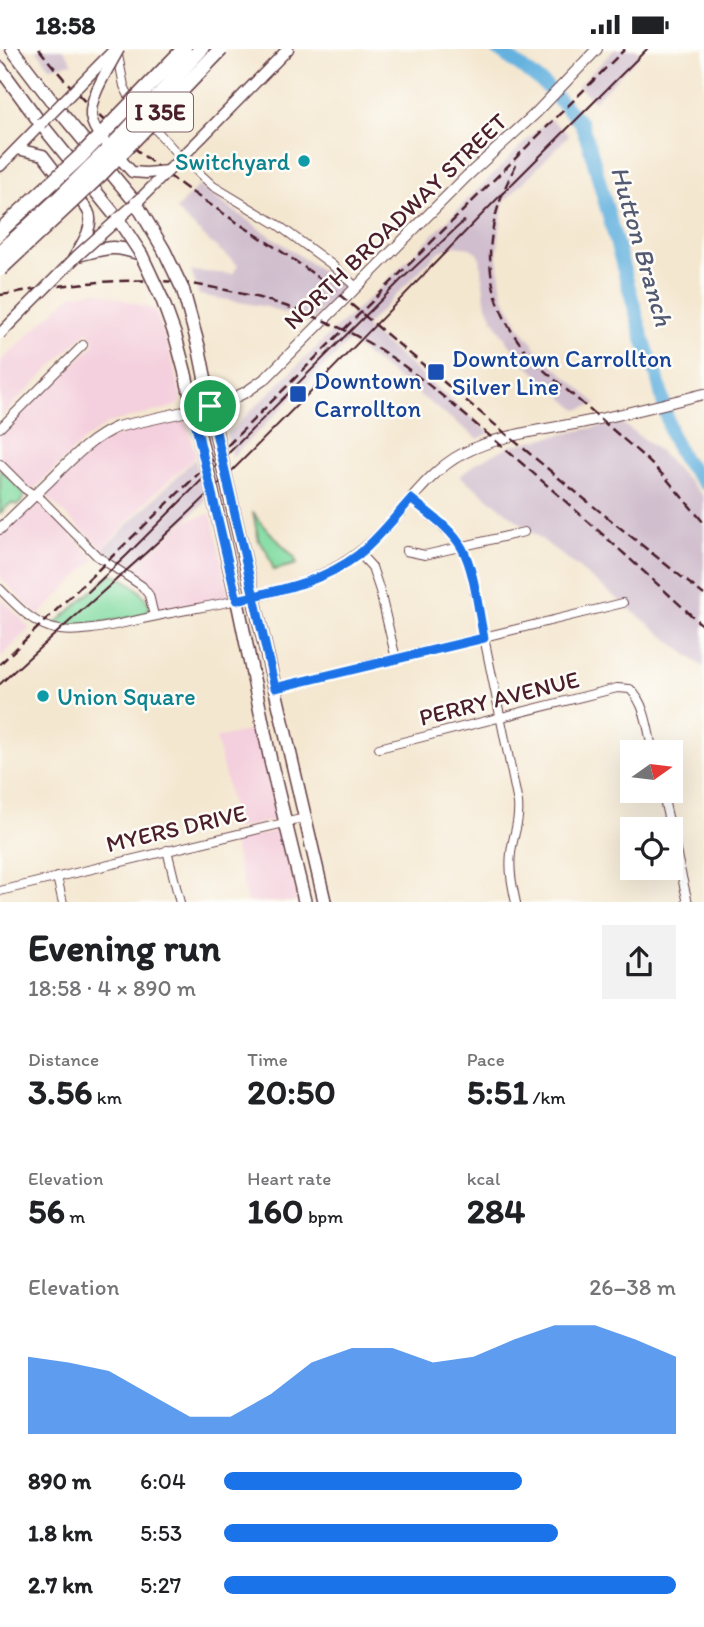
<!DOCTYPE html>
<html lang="en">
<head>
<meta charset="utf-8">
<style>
	:root { --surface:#fff; --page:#f2f2f2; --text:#202124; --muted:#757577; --accent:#1a73e8 }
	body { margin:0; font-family:Itim,sans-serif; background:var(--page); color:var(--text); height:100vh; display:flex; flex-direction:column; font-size:26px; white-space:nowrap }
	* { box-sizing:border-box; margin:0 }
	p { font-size:23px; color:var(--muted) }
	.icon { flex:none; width:38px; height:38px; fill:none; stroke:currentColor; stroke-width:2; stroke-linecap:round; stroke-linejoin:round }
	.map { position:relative; height:853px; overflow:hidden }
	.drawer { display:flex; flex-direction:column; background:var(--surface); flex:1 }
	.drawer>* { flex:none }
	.needle { width:46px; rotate:76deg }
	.fabs { position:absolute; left:620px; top:691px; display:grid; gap:14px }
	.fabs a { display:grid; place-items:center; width:63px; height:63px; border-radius:0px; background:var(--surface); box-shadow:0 7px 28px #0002; font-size:35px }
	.pin { position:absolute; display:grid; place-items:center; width:60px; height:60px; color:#fff; margin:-30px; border:4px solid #fff; border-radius:50%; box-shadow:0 2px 7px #0007 }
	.round { display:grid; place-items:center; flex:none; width:74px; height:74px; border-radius:0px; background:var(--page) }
	.headline { display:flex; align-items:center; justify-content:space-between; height:119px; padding:0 28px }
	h1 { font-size:38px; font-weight:700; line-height:52px }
	.stats { display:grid; grid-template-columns:repeat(3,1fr); gap:10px; height:119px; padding:7px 28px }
	.stats div { display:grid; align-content:center }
	.stats b { font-size:35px; font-weight:700 }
	.stats small { font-size:19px; font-weight:400 }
	.stats p { font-size:19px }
	.chart { height:196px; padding:14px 28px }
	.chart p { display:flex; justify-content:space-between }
	.chart svg { width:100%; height:126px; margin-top:7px; fill:var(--accent); opacity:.7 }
	ul { padding:0 28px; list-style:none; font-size:23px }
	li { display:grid; grid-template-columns:112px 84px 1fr; align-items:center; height:52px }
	li i { height:18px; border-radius:9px; background:var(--accent) }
	.status { display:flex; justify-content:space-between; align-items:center; height:49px; padding:0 35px; background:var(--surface); direction:ltr }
	.status svg { height:19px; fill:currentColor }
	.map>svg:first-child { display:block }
	.built { fill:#f4cfdd }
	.industrial { fill:#d0bdcd }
	.green { fill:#82dca2; stroke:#667e66; stroke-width:2 }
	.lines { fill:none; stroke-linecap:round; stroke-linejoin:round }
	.river { stroke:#65b2df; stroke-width:14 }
	.minor-casing { stroke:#643d44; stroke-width:10 }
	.tertiary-casing { stroke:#643d44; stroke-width:12 }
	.secondary-casing { stroke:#643d44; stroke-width:13 }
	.primary-casing { stroke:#643d44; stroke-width:15 }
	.minor { stroke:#fff; stroke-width:8 }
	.tertiary { stroke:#fff; stroke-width:10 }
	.secondary { stroke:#fff; stroke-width:10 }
	.primary { stroke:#fff; stroke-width:12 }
	.tram { stroke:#4a1f2b; stroke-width:2 }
	.rail { stroke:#4a1f2b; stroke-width:2.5; stroke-dasharray:10 5; stroke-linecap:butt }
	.secondary-bridge-casing { stroke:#643d44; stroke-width:13; stroke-linecap:butt }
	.primary-bridge-casing { stroke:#643d44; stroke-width:15; stroke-linecap:butt }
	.motorway-bridge-casing { stroke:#643d44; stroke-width:17; stroke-linecap:butt }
	.secondary-bridge { stroke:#fff; stroke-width:10 }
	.primary-bridge { stroke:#fff; stroke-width:12 }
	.motorway-bridge { stroke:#fff; stroke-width:14 }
	.route-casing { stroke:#fff; stroke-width:14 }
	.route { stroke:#1a73e8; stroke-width:9 }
	.culture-dot { fill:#0f9aa8; stroke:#fdfcf7; stroke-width:2.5 }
	.transit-dot { fill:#1a4fb4; stroke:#fdfcf7; stroke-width:2.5 }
	.labels { text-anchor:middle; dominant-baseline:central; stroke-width:5; stroke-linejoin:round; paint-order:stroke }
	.shield { fill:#fdfcf7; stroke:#806168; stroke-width:2 }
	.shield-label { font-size:23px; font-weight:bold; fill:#4a1f2b }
	.culture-label { font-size:24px; fill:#0d838f; stroke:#fdfcf7; text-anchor:end }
	.street-label { font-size:24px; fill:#4a1f2b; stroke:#fdfcf7 }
	.transit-label { font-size:24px; fill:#164399; stroke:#fdfcf7; text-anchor:start }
	.water-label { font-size:26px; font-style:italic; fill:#555a73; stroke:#fdfcf7 }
</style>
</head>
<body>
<div class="status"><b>18:58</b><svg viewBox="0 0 49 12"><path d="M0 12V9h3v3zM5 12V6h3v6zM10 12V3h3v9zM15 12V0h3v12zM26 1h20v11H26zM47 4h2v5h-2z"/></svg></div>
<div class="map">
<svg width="704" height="854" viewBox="0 0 704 854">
	<rect width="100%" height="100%" fill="#fdfcf7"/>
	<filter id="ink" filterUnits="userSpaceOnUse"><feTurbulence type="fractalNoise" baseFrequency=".0143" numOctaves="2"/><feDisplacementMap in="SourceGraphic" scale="14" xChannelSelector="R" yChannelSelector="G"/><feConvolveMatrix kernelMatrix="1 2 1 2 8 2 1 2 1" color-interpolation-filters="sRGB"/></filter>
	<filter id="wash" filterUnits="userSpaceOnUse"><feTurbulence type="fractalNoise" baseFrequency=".00686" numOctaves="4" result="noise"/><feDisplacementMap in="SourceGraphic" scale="28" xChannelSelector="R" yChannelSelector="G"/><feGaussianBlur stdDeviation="1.57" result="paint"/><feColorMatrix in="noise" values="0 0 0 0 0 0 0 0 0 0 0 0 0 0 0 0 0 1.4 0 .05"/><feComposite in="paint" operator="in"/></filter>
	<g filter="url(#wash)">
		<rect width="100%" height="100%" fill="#f4e7d0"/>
		<g class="built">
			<path d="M 97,242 L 155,261 L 169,301 L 181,347 L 178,355 L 173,358 L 108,374 L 82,393 L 32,442 L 0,410 L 0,386 L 95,295 L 88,282 L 0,368 L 0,313 L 71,246 Z"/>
			<path d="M 178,372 L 183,372 L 187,375 L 196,407 L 153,446 L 102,500 L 44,445 L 78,413 L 101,393 L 125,384 Z"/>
			<path d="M 37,451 L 95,510 L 38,567 L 0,528 L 0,487 Z"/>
			<path d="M 211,465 L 229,548 L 160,563 L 131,522 L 187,471 Z"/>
			<path d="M 0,548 L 30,579 L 0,609 Z"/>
			<path d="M 256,680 L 278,770 L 237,780 L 216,689 Z"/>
			<path d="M 281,781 L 298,853 L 247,853 L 233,792 Z"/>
		</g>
		<g class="industrial">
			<path d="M 36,0 L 63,0 L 73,14 L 50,18 Z"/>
			<path d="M 615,0 L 637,0 L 640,6 L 594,52 L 578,37 Z"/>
			<path d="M 549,69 L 569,86 L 503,154 L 497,207 L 501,235 L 504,248 L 521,280 L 540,304 L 597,355 L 577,361 L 522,312 L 506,291 L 493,270 L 485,251 L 480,209 L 476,203 L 470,199 L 454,197 L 438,203 L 365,278 L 490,384 L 478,390 L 473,386 L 349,293 L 232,408 L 226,386 L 333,282 L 378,241 Z"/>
			<path d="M 198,137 L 345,238 L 310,274 L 267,258 L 199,246 L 191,222 L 233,225 L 238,216 L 211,194 L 176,161 Z"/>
			<path d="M 620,373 L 659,402 L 704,448 L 704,619 L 576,517 L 460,427 L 478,413 L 512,396 Z"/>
			<path d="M 195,410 L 205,453 L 132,519 L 106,505 L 103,500 Z"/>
		</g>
		<g class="green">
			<path d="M 0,420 C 5,425 24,441 24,446 C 24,451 20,453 18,456 L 11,454 L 0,464 Z"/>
			<path d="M 253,464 L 254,464 L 258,471 L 294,508 L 297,515 L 274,521 L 266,501 L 259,492 Z"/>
			<path d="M 112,524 C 131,534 140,538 150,558 L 145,566 L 78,578 L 54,576 Z"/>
		</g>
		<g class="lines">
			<path class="river" d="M 497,0 L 544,35 L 581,74 L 590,99 L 644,293 L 657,327 L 671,386 L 683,410 L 704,434"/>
		</g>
	</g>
	<g filter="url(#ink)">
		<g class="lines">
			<g class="minor-casing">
				<g id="minor">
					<path d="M 117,1 L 124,37 L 133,55"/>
					<path d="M 149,73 L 173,100 L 213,137 L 278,176 L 331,215 L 356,238"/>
					<path d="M 0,379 L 83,296"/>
					<path d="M 0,415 L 25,440 L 42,451 L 97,507 L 142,537 L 149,546 L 154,567"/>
					<path d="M 411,450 L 449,483 L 462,498 L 470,520 L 518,754 C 520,774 513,785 511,804 C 509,821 512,836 516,854"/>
					<path d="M 406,502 L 425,506 L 524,483"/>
					<path d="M 360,505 L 372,518 L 380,542 L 396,610"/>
					<path d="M 0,540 C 15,555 30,572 51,579 C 78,588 129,572 157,567 C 184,561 211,557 237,551"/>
					<path d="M 275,639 L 623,554"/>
					<path d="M 379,699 L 617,639 L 630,640 C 646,655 648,682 653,704"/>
					<path d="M 662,742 L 688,854"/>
					<path d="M 167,801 L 180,854"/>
					<path d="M 57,828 L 63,854"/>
					<path d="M 0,842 L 305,769"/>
				</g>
			</g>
			<g class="tertiary-casing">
				<g id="tertiary">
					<path d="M 0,480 C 14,466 29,452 44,437 C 67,415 87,391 117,378 L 223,354 L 246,343 L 266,329 L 466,128 L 536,64 L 597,0"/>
					<path d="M 237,551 C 292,539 338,528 379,486 C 405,460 429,422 462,405 C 500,385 544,381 585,373 C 625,365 664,355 704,345"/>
				</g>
			</g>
			<g class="secondary-casing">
				<g id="secondary">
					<path d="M 202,88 L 288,0"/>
					<path d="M 17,100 L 43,106 L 63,132"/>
					<path d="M 0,117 L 41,75"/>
					<path d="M 73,145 C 78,150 85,156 88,162 C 96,176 80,198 73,210"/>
				</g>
			</g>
			<g class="primary-casing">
				<g id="primary">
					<path d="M 12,0 L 57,59 L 136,154"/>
					<path d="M 0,19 L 41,75 L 118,170"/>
					<path d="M 78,206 C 107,199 112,195 141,205"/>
					<path d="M 183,241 L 199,299 L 220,404 L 325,854"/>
					<path d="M 162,250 L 175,286 L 185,323 L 239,560 L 271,714 L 305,854"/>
				</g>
			</g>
			<use href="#minor" class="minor"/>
			<use href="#tertiary" class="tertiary"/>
			<use href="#secondary" class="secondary"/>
			<use href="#primary" class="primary"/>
			<g class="tram">
				<path d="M 88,543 L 127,506 L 401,231 L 464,172"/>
				<path d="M 0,635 C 65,575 133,518 196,457 C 299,357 397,253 497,150 C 547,100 597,50 647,0"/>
			</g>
			<g class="rail">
				<path d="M 39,0 C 86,60 144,112 208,154 C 246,180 286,204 323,232 L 572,440 L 704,546"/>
				<path d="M 516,116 C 477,189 480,256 539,317 L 643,407 L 665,428 L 704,474"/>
				<path d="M 0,246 C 11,245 21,242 31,241 C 74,234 131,229 174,233 C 239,240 302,258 360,289 C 408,315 449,353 491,388 C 563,449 634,513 704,578"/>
				<path d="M 0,615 L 220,404 L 625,0"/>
			</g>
			<g class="secondary-bridge-casing">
				<g id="secondary-bridge">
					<path d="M 41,75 L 115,0"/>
					<path d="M 104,92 C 98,85 92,77 91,67 C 89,48 110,17 119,0"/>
					<path d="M 115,104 L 132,123 L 146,124 L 168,122"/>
					<path d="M 0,285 L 78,206 L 136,154 L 202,88"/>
				</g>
			</g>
			<g class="primary-bridge-casing">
				<g id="primary-bridge">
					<path d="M 136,154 L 164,201 L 183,241"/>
					<path d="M 118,170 L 141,205 L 162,250"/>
				</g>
			</g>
			<g class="motorway-bridge-casing">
				<g id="motorway-bridge">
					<path d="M 0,182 L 81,107 L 184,0"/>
					<path d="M 0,204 L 54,154 L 123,86 L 201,0"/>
					<path d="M 0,220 L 100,126 L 221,0"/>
				</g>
			</g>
			<use href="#secondary-bridge" class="secondary-bridge"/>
			<use href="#primary-bridge" class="primary-bridge"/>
			<use href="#motorway-bridge" class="motorway-bridge"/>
		</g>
	</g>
	<g class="lines" filter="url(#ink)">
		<g class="route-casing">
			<path id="route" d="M 210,357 L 275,639 L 484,589 C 478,562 475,522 462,499 C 451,479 428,464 411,450 C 394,469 378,490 358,506 C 323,533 279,541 237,551 L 192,360 L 210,357"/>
		</g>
		<use href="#route" class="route"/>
	</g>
	<g class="culture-dot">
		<circle cx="304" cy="112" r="7"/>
		<circle cx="43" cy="647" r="7"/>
	</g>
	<g class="transit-dot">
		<rect x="427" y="314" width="18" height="18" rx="3.5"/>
		<rect x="289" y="336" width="18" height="18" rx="3.5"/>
	</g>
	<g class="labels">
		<rect class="shield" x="127" y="43.5" width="66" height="39" rx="5"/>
		<g class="shield-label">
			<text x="160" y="63">I 35E</text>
		</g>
		<g class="culture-label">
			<text x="290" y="112">Switchyard</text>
			<text x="57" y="647" text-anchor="start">Union Square</text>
		</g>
		<g class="street-label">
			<text transform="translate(395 172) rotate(-44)">NORTH BROADWAY STREET</text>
			<text transform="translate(499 649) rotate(-14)">PERRY AVENUE</text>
			<text transform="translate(176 779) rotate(-13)">MYERS DRIVE</text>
		</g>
		<g class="transit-label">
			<text x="452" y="309">Downtown Carrollton<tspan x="452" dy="28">Silver Line</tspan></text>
			<text x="314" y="331">Downtown<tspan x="314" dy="28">Carrollton</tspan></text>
		</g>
		<g class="water-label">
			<text transform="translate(642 197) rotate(74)">Hutton Branch</text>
		</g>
	</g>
</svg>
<div class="fabs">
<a><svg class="needle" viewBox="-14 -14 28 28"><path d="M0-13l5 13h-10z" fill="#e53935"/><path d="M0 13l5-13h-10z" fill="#757577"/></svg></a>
<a><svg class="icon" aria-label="locate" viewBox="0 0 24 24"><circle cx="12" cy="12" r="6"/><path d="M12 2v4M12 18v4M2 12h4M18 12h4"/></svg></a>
</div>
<div class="pin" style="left:210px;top:357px;background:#1e9e55"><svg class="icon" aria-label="arrive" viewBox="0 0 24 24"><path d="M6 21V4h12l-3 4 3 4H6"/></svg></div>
</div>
<section class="drawer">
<div class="headline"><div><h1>Evening run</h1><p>18:58 · 4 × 890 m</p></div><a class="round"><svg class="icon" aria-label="share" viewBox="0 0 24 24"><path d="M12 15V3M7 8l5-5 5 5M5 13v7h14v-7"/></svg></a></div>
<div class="stats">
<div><p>Distance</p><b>3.56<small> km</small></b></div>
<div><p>Time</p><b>20:50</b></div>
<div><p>Pace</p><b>5:51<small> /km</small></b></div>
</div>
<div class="stats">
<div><p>Elevation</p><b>56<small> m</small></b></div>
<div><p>Heart rate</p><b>160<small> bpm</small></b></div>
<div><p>kcal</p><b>284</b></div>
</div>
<div class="chart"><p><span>Elevation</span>26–38 m</p>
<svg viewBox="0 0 160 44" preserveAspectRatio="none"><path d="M0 44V17L10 19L20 22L30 30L40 38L50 38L60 30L70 19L80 14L90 14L100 19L110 17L120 11L130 6L140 6L150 11L160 17V44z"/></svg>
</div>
<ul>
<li><b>890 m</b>6:04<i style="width:66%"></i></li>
<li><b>1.8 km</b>5:53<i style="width:74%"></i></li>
<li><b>2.7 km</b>5:27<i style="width:100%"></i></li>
</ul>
</section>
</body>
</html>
